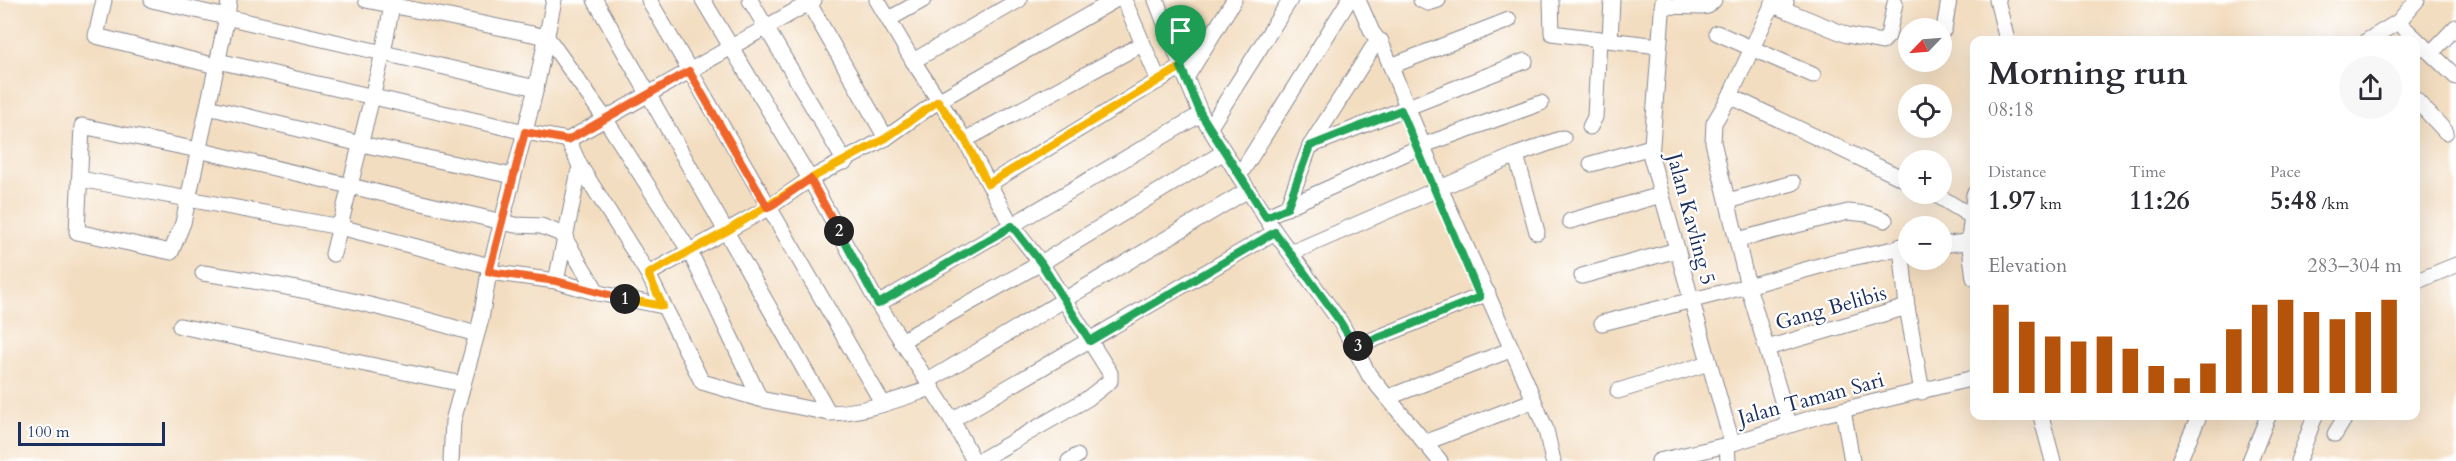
<!DOCTYPE html>
<html lang="en">
<head>
<meta charset="utf-8">
<style>
	:root { --surface:#fff; --page:#f7f7f7; --text:#2b2b33; --muted:#7c7c81; --accent:#b45309 }
	body { margin:0; font-family:Cardo,serif; background:var(--page); color:var(--text); height:100vh; display:flex; flex-direction:column; font-size:22px; white-space:nowrap }
	* { box-sizing:border-box; margin:0 }
	p { font-size:20px; color:var(--muted) }
	.icon { flex:none; width:33px; height:33px; fill:none; stroke:currentColor; stroke-width:2; stroke-linecap:round; stroke-linejoin:round }
	.map { position:relative; flex:1; overflow:hidden }
	.drawer { position:absolute; left:1970px; top:36px; width:450px; height:384px; display:flex; flex-direction:column; background:var(--surface); border-radius:12px; box-shadow:0 6px 24px #0002 }
	.drawer>* { flex:none }
	.needle { width:39px; rotate:245deg }
	.buttons { position:absolute; left:1898px; top:18px; display:grid; gap:12px }
	.buttons a { display:grid; place-items:center; width:54px; height:54px; border-radius:50%; background:var(--surface); box-shadow:0 6px 24px #0002; font-size:30px }
	.scale { position:absolute; left:18px; bottom:15px; width:147px; box-sizing:border-box; padding-left:6px; border:3px solid #1b2f5e; border-top:0; font-size:16px; line-height:21px; white-space:nowrap; color:#1b2f5e; -webkit-text-stroke:4px #fff; paint-order:stroke }
	.pin { position:absolute; display:grid; place-items:center; width:51px; height:51px; color:#fff; margin:-62px -26px; border-radius:50% 50% 50% 0; rotate:-45deg; box-shadow:0 0 6px #0007 }
	.pin .icon { rotate:45deg }
	.km { position:absolute; width:30px; height:30px; margin:-15px; border-radius:50%; background:#222; color:#fff; font-size:16px; line-height:30px; text-align:center }
	.round { display:grid; place-items:center; flex:none; width:63px; height:63px; border-radius:32px; background:var(--page) }
	.head { display:flex; align-items:center; justify-content:space-between; height:102px; padding:0 18px }
	h1 { font-size:33px; font-weight:800; line-height:45px }
	.stats { display:grid; grid-template-columns:repeat(3,1fr); gap:9px; height:102px; padding:6px 18px }
	.stats div { display:grid; align-content:center }
	.stats b { font-size:26px; font-weight:800 }
	.stats small { font-size:16px; font-weight:400 }
	.stats p { font-size:16px }
	.chart { height:168px; padding:12px 18px }
	.chart p { display:flex; justify-content:space-between }
	.chart svg { width:100%; height:108px; margin-top:6px; stroke:var(--accent); stroke-width:6 }
	.map>svg:first-child { display:block }
	.lines { fill:none; stroke-linecap:round; stroke-linejoin:round }
	.minor-casing { stroke:#87868f; stroke-width:17 }
	.minor { stroke:#fff; stroke-width:15 }
	.split-1-casing { stroke:#fff; stroke-width:12 }
	.split-2-casing { stroke:#fff; stroke-width:12 }
	.split-3-casing { stroke:#fff; stroke-width:12 }
	.split-4-casing { stroke:#fff; stroke-width:12 }
	.split-1 { stroke:#f5b400; stroke-width:8 }
	.split-2 { stroke:#f0652b; stroke-width:8 }
	.split-3 { stroke:#22a559; stroke-width:8 }
	.split-4 { stroke:#22a559; stroke-width:8 }
	.labels { text-anchor:middle; dominant-baseline:central; stroke-width:4.5; stroke-linejoin:round; paint-order:stroke }
	.street-label { font-size:21px; fill:#1b2f5e; stroke:#fff }
</style>
</head>
<body>
<div class="map">
<svg width="2456" height="461" viewBox="0 0 2456 461">
	<rect width="100%" height="100%" fill="#fff"/>
	<filter id="ink" filterUnits="userSpaceOnUse"><feTurbulence type="fractalNoise" baseFrequency=".0167" numOctaves="2"/><feDisplacementMap in="SourceGraphic" scale="12" xChannelSelector="R" yChannelSelector="G"/><feConvolveMatrix kernelMatrix="1 2 1 2 8 2 1 2 1" color-interpolation-filters="sRGB"/></filter>
	<filter id="wash" filterUnits="userSpaceOnUse"><feTurbulence type="fractalNoise" baseFrequency=".008" numOctaves="4" result="noise"/><feDisplacementMap in="SourceGraphic" scale="24" xChannelSelector="R" yChannelSelector="G"/><feGaussianBlur stdDeviation="1.35" result="paint"/><feColorMatrix in="noise" values="0 0 0 0 0 0 0 0 0 0 0 0 0 0 0 0 0 1.4 0 .05"/><feComposite in="paint" operator="in"/></filter>
	<g filter="url(#wash)">
		<rect width="100%" height="100%" fill="#f3ddc0"/>
	</g>
	<g filter="url(#ink)">
		<g class="lines">
			<g class="minor-casing">
				<g id="minor">
					<path d="M 104,0 L 96,36 L 216,66"/>
					<path d="M 152,0 L 536,88"/>
					<path d="M 229,0 L 227,17 L 183,223 L 171,252 L 77,232 L 82,126 L 198,150 L 515,225 L 541,226 L 559,233 L 565,239 L 598,293"/>
					<path d="M 366,0 L 547,37 L 606,120 L 690,252 L 760,399"/>
					<path d="M 595,0 L 829,413 C 864,413 899,399 932,388"/>
					<path d="M 649,0 L 883,404"/>
					<path d="M 703,0 L 810,179 L 886,138 L 938,101 L 1115,0"/>
					<path d="M 750,0 L 845,162"/>
					<path d="M 807,0 L 886,138"/>
					<path d="M 877,0 L 913,61 L 965,140 L 1012,226 L 1041,263 L 1110,373 L 1110,381 L 1087,399 L 979,461"/>
					<path d="M 1124,0 L 1159,81"/>
					<path d="M 1156,0 L 1185,76"/>
					<path d="M 1234,0 L 1186,78 L 1201,114 L 1239,176 L 1275,232 L 1341,323 L 1369,375 L 1440,461"/>
					<path d="M 1358,0 L 1372,32 L 1383,47 L 1440,188 L 1526,381 L 1546,430 L 1553,461"/>
					<path d="M 1421,0 L 1428,3 L 1438,0"/>
					<path d="M 1551,0 L 1552,33 L 1599,39"/>
					<path d="M 1663,0 L 1651,157 L 1732,443"/>
					<path d="M 1997,0 L 2007,40"/>
					<path d="M 1662,6 L 1703,7 L 1708,6 L 1714,0"/>
					<path d="M 1783,9 L 1847,35 L 1882,42 L 1888,36 L 1895,3"/>
					<path d="M 889,19 L 923,0"/>
					<path d="M 2398,22 L 2456,77"/>
					<path d="M 1944,29 L 1949,0"/>
					<path d="M 1717,33 L 1813,75"/>
					<path d="M 1610,39 L 1612,0"/>
					<path d="M 2368,40 L 2398,22 L 2417,0"/>
					<path d="M 2431,53 L 2456,27"/>
					<path d="M 218,61 L 525,132 L 568,140 L 814,0"/>
					<path d="M 913,61 L 1019,0"/>
					<path d="M 1391,66 L 1509,20"/>
					<path d="M 1730,96 L 1772,5 L 1783,9 L 1786,2"/>
					<path d="M 2415,99 L 2446,132"/>
					<path d="M 208,107 L 361,144 L 513,176"/>
					<path d="M 1408,107 L 1525,61"/>
					<path d="M 1210,127 L 1290,0"/>
					<path d="M 1590,127 L 1595,117 L 1599,39 L 1659,46"/>
					<path d="M 568,140 L 580,166 L 648,274 L 702,382 L 760,399 L 829,413"/>
					<path d="M 965,140 L 1142,44"/>
					<path d="M 1310,146 L 1401,110"/>
					<path d="M 1516,155 L 1537,232"/>
					<path d="M 1591,164 L 1651,147"/>
					<path d="M 1239,176 L 1349,0"/>
					<path d="M 80,179 L 340,227 L 490,266"/>
					<path d="M 989,184 L 1181,67"/>
					<path d="M 1935,194 L 1971,216"/>
					<path d="M 1974,194 L 1969,241 L 1974,278"/>
					<path d="M 1728,201 L 1793,183"/>
					<path d="M 1287,208 L 1310,146 L 1375,44 L 1381,41"/>
					<path d="M 1265,217 L 1424,145 L 1541,103"/>
					<path d="M 1570,221 L 1661,195"/>
					<path d="M 1737,240 L 1848,212 L 1868,214 L 1885,220"/>
					<path d="M 1941,245 L 1974,241"/>
					<path d="M 1901,246 L 1907,307 L 1922,392"/>
					<path d="M 1291,253 L 1516,155 L 1563,138"/>
					<path d="M 333,254 L 383,53 L 393,0"/>
					<path d="M 489,272 L 556,281 L 598,293 L 663,306"/>
					<path d="M 203,273 C 295,286 387,307 476,334"/>
					<path d="M 648,274 L 768,208 L 810,179 L 878,304 L 952,420 L 974,461"/>
					<path d="M 1582,276 L 1677,250"/>
					<path d="M 556,281 L 580,166"/>
					<path d="M 2415,282 L 2456,265"/>
					<path d="M 878,304 L 1201,114"/>
					<path d="M 1602,323 L 1748,286 L 1837,261 L 1908,246"/>
					<path d="M 180,326 L 463,384"/>
					<path d="M 901,341 L 1041,263 L 1224,152"/>
					<path d="M 1355,347 L 1488,293"/>
					<path d="M 1767,348 L 1907,307"/>
					<path d="M 928,381 L 1248,190"/>
					<path d="M 1618,391 L 1709,363"/>
					<path d="M 1389,397 L 1505,352"/>
					<path d="M 1843,410 L 1852,461"/>
					<path d="M 2041,416 L 2053,461"/>
					<path d="M 952,420 L 1275,232"/>
					<path d="M 1789,424 L 1748,286 L 1713,142 L 1714,123 L 1730,96 L 1908,181"/>
					<path d="M 2335,434 L 2346,416"/>
					<path d="M 1424,443 L 1527,403"/>
					<path d="M 1727,445 L 1728,461"/>
					<path d="M 451,461 L 453,421 L 481,319 L 489,272 L 536,88 L 554,0"/>
					<path d="M 1069,461 L 1077,456"/>
					<path d="M 1659,461 L 1727,445 L 1825,414 L 1974,378"/>
					<path d="M 2179,461 L 2199,416"/>
					<path d="M 2250,461 L 2268,416"/>
					<path d="M 2298,461 L 2315,416"/>
				</g>
			</g>
			<use href="#minor" class="minor"/>
		</g>
	</g>
	<g class="lines" filter="url(#ink)">
		<g class="split-1-casing">
			<path id="split-1" d="M 625,299 L 663,306 L 648,274 L 727,231 L 810,179 L 886,138 L 938,101 L 965,140 L 988,184 L 1181,67"/>
		</g>
		<g class="split-2-casing">
			<path id="split-2" d="M 625,299 L 556,281 L 489,272 L 525,132 L 568,140 L 689,71 L 768,208 L 810,179 L 839,231"/>
		</g>
		<g class="split-3-casing">
			<path id="split-3" d="M 839,231 L 878,304 L 1012,226 L 1041,263 L 1090,341 L 1275,232 L 1341,323 L 1355,347 L 1358,346"/>
		</g>
		<g class="split-4-casing">
			<path id="split-4" d="M 1181,67 L 1201,114 L 1266,217 L 1287,208 L 1310,146 L 1401,110 L 1480,297 L 1358,346"/>
		</g>
		<use href="#split-1" class="split-1"/>
		<use href="#split-2" class="split-2"/>
		<use href="#split-3" class="split-3"/>
		<use href="#split-4" class="split-4"/>
	</g>
	<g class="labels">
		<g class="street-label">
			<text transform="translate(1691 219) rotate(75)">Jalan Kavling 5</text>
			<text transform="translate(1831 308) rotate(-16)">Gang Belibis</text>
			<text transform="translate(1811 399) rotate(-15)">Jalan Taman Sari</text>
		</g>
	</g>
</svg>
<div class="buttons">
<a><svg class="needle" viewBox="-14 -14 28 28"><path d="M0-13l5 13h-10z" fill="#e53935"/><path d="M0 13l5-13h-10z" fill="#7c7c81"/></svg></a>
<a><svg class="icon" aria-label="locate" viewBox="0 0 24 24"><circle cx="12" cy="12" r="6"/><path d="M12 2v4M12 18v4M2 12h4M18 12h4"/></svg></a>
<a>+</a>
<a>−</a>
</div>
<div class="scale">100 m</div>
<div class="pin" style="left:1181px;top:67px;background:#1e9e55"><svg class="icon" aria-label="arrive" viewBox="0 0 24 24"><path d="M6 21V4h12l-3 4 3 4H6"/></svg></div>
<b class="km" style="left:625px;top:299px">1</b>
<b class="km" style="left:839px;top:231px">2</b>
<b class="km" style="left:1358px;top:346px">3</b>
<section class="drawer">
<div class="head"><div><h1>Morning run</h1><p>08:18</p></div><a class="round"><svg class="icon" aria-label="share" viewBox="0 0 24 24"><path d="M12 15V3M7 8l5-5 5 5M5 13v7h14v-7"/></svg></a></div>
<div class="stats">
<div><p>Distance</p><b>1.97<small> km</small></b></div>
<div><p>Time</p><b>11:26</b></div>
<div><p>Pace</p><b>5:48<small> /km</small></b></div>
</div>
<div class="chart"><p><span>Elevation</span>283–304 m</p>
<svg viewBox="0 0 160 44" preserveAspectRatio="none"><path d="M5 44V8M15 44V15M25 44V21M35 44V23M45 44V21M55 44V26M65 44V33M75 44V38M85 44V32M95 44V18M105 44V8M115 44V6M125 44V11M135 44V14M145 44V11M155 44V6"/></svg>
</div>
</section>
</div>
</body>
</html>
